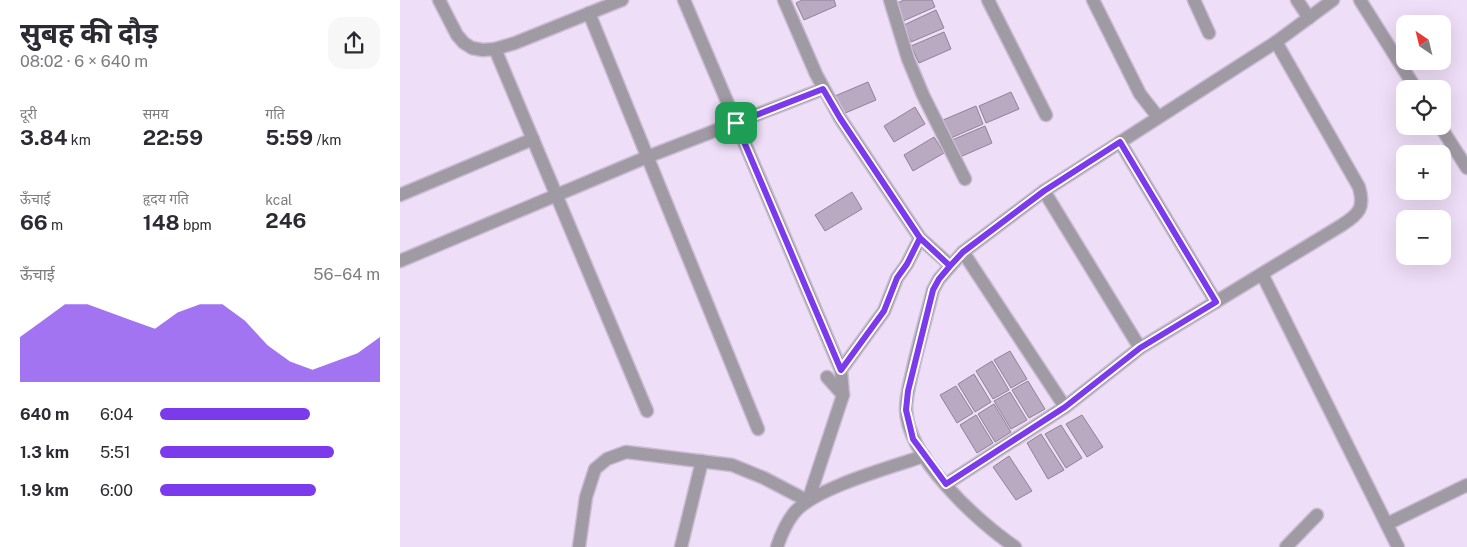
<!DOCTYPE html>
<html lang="hi">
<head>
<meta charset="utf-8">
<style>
	:root { --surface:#fff; --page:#f7f7f7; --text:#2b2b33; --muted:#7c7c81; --accent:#7c3aed }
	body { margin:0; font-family:"Public Sans","Noto Sans Devanagari",sans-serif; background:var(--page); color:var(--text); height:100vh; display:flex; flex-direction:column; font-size:19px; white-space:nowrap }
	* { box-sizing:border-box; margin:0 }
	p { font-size:16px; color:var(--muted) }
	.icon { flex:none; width:28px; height:28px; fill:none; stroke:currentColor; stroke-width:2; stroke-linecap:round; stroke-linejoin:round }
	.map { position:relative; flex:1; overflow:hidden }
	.panel { display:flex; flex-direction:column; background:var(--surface); width:400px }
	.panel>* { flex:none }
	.needle { width:32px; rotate:325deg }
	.tools { position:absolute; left:996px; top:15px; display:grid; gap:10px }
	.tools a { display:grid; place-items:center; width:55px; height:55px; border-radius:10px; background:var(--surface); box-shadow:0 5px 20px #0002; font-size:25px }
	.pin { position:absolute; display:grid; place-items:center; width:42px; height:42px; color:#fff; margin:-21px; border-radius:10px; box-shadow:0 2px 8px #0006 }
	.round { display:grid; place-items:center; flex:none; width:52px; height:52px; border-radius:15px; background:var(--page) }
	.overview { display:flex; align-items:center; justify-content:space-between; height:85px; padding:0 20px }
	h1 { font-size:28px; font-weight:700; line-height:38px }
	.stats { display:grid; grid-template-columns:repeat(3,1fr); gap:8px; height:85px; padding:5px 20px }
	.stats div { display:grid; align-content:center }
	.stats b { font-size:21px; font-weight:700 }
	.stats small { font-size:14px; font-weight:400 }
	.stats p { font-size:14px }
	.chart { height:140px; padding:10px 20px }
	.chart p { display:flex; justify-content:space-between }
	.chart svg { width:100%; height:90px; margin-top:5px; fill:var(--accent); opacity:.7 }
	ul { padding:0 20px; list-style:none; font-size:16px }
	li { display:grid; grid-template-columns:80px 60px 1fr; align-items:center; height:38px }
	li i { height:12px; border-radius:6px; background:var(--accent) }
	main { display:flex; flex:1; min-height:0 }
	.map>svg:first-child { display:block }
	.building { fill:#b9aac2; stroke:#918299 }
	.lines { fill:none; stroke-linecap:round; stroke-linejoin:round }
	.street-casing { stroke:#cabcd2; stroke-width:15 }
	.street { stroke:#a09aa4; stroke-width:12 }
	.route-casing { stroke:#fff; stroke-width:10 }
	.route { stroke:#7c3aed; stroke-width:6 }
</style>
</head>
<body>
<main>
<section class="panel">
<div class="overview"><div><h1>सुबह की दौड़</h1><p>08:02 · 6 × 640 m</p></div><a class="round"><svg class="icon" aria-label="share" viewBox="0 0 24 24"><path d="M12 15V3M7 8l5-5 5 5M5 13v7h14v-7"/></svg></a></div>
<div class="stats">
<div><p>दूरी</p><b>3.84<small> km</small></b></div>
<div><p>समय</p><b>22:59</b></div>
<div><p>गति</p><b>5:59<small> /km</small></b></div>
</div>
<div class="stats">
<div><p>ऊँचाई</p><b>66<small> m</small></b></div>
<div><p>हृदय गति</p><b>148<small> bpm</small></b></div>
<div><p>kcal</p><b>246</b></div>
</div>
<div class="chart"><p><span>ऊँचाई</span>56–64 m</p>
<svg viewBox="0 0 160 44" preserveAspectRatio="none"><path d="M0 44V22L10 14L20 6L30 6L40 10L50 14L60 18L70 10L80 6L90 6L100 14L110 26L120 34L130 38L140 34L150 30L160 22V44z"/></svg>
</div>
<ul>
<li><b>640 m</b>6:04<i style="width:68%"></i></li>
<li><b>1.3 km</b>5:51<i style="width:79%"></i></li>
<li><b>1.9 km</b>6:00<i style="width:71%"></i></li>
</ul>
</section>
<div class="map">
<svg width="1067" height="547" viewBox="0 0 1067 547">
	<rect width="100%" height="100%" fill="#eedef7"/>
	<g class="building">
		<path d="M 402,0 L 434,0 L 436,6 L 404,20 L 396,3 Z"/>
		<path d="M 504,0 L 532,0 L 535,7 L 503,21 L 495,4 Z"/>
		<path d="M 536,10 L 544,28 L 511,42 L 504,25 Z"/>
		<path d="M 544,32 L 551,49 L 519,63 L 511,46 Z"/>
		<path d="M 468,82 L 476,100 L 443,114 L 435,96 Z"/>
		<path d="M 611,92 L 619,109 L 586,123 L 579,106 Z"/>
		<path d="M 576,106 L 583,124 L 551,138 L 543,120 Z"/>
		<path d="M 515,107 L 525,124 L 494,142 L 484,126 Z"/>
		<path d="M 585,126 L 592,143 L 560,157 L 552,140 Z"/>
		<path d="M 534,137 L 544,153 L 513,171 L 504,155 Z"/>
		<path d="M 452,192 L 462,209 L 425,231 L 415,215 Z"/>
		<path d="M 610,351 L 627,379 L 611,388 L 594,360 Z"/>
		<path d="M 592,361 L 609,390 L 593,399 L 576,371 Z"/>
		<path d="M 574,374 L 591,402 L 575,412 L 558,384 Z"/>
		<path d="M 628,381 L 645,409 L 629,418 L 612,390 Z"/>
		<path d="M 556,386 L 573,413 L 557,423 L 540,395 Z"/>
		<path d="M 610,392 L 627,420 L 611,429 L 594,401 Z"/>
		<path d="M 594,404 L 611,432 L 595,442 L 578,414 Z"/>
		<path d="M 576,415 L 593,443 L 577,453 L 560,425 Z"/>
		<path d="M 682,415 L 703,447 L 687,457 L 666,424 Z"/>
		<path d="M 661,425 L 682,458 L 666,468 L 645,434 Z"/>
		<path d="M 641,434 L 664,470 L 648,479 L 627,443 Z"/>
		<path d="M 609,456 L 632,491 L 616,500 L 593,467 Z"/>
	</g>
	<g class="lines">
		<g class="street-casing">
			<g id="street">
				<path d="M 39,0 L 57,35 L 64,43 L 72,48 L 83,50 L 95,49 L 115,43 L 222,0"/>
				<path d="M 284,0 L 441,370"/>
				<path d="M 384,0 L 416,74 L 440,118 L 520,238 L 550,265"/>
				<path d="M 490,0 L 508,59 L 523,95 L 565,179"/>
				<path d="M 588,0 L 646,115"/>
				<path d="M 693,0 L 740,94 L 758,117"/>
				<path d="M 794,0 L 809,33"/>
				<path d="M 897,0 L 909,18"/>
				<path d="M 960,0 L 1016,89"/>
				<path d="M 189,13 L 358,429"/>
				<path d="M 95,49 L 247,411"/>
				<path d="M 1040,126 L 1067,168"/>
				<path d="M 720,142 L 816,302"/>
				<path d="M 644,191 L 740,348"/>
				<path d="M 0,195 L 133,139"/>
				<path d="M 563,252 L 665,407"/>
				<path d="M 0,261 L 247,157 L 423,89"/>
				<path d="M 862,274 L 998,547"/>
				<path d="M 427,377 L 443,395"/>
				<path d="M 546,484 L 665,407 L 740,348 L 942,225 C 959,214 965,208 959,187 L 876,42"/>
				<path d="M 987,524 L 1067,485"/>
				<path d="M 179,547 L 186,497 L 195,469 L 207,459 L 226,452 L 332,465 L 364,478 L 408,501 L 443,395 L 441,370 L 484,311 L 497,278 L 507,264 L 520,238"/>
				<path d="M 281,547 L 302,461"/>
				<path d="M 377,547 C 381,535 386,523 394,513 C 414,488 492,467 524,456"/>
				<path d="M 615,547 C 578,522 507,457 506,409 C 506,394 511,379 514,364 C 520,339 527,314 533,290 L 539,279 L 563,252 L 644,191 L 876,42 L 933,0"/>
				<path d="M 886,547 L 917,515"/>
			</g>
		</g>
		<use href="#street" class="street"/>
	</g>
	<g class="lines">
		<g class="route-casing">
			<path id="route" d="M 336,123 L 423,89 L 440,118 L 520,238 L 550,266 L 539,279 L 533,290 L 508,391 L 506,410 L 513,439 L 546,484 L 665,407 L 740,348 L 816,302 L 720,142 L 644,191 L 563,252 L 550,266 L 520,238 L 507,264 L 497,278 L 484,311 L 441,370 L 336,123"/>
		</g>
		<use href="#route" class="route"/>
	</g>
</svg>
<div class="tools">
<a><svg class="needle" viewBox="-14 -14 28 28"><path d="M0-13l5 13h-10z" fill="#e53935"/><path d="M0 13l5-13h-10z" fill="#7c7c81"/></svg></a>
<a><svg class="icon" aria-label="locate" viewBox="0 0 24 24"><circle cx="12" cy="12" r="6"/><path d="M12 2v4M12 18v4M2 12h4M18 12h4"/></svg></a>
<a>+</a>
<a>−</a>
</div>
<div class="pin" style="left:336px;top:123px;background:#1e9e55"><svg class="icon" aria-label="arrive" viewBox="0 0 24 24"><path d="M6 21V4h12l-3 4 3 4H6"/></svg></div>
</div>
</main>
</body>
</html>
